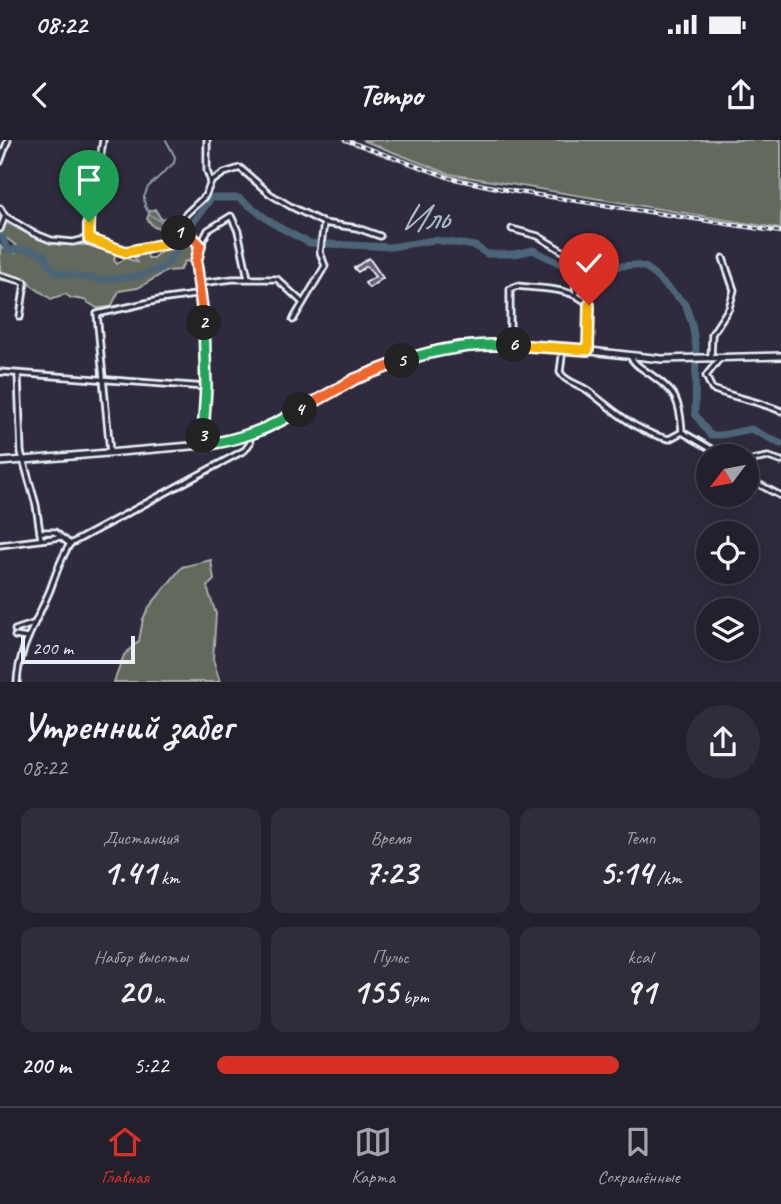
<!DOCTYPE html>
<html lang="ru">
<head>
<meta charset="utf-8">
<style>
	:root { --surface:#23202e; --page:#2f2d3a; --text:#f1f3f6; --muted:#a3a3aa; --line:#403e4a; --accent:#d93025 }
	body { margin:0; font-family:Caveat,sans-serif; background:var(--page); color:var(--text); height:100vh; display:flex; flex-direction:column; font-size:26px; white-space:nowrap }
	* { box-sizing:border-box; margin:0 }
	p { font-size:23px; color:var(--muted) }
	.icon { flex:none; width:38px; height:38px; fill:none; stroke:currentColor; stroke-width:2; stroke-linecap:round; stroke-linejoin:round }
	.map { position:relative; height:542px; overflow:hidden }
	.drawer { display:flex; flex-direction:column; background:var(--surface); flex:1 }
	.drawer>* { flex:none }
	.needle { width:46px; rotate:238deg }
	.fabs { position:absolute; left:696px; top:304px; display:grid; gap:14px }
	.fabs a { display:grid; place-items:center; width:63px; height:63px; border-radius:50%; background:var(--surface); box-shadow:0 4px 18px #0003,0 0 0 2px var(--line); font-size:35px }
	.scale { position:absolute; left:21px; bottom:18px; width:114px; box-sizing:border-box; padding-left:7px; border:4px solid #e8f1f8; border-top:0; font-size:19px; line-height:24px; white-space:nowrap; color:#e8f1f8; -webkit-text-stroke:5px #2f2a3d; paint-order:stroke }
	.pin { position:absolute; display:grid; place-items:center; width:60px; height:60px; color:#fff; margin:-72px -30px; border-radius:50% 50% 50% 0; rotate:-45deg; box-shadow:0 0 7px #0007 }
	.pin .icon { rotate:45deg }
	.km { position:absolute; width:35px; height:35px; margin:-18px; border-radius:50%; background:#222; color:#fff; font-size:19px; line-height:35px; text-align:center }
	.round { display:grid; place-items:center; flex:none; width:74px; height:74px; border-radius:37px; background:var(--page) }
	.headline { display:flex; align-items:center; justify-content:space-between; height:119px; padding:0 21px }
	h1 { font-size:38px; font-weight:800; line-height:52px }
	.figures { display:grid; grid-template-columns:repeat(3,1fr); gap:10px; height:119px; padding:7px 21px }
	.figures div { display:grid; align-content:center; border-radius:14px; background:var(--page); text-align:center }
	.figures b { font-size:35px; font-weight:800 }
	.figures small { font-size:19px; font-weight:400 }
	.figures p { font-size:19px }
	ul { padding:0 21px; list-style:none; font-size:23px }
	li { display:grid; grid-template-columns:112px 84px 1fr; align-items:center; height:52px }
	li i { height:18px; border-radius:9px; background:var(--accent) }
	.status { display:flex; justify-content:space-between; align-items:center; height:49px; padding:0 35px; background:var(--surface); direction:ltr }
	.status svg { height:19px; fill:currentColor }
	header { display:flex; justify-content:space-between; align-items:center; height:91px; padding:0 21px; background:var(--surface); font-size:32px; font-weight:800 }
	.tab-bar { display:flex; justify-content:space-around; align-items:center; height:98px; border-top:2px solid var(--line); background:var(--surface); font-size:19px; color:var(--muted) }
	.tab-bar a { display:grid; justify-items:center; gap:4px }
	.tab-bar .selected { color:var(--accent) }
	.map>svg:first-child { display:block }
	.green { fill:#64695c; stroke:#a6adaa; stroke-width:2 }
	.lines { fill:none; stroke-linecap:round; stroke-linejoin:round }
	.stream { stroke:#8c9dab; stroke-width:2 }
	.river { stroke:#4e6578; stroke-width:7 }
	.building { fill:#6d5b75; stroke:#e8f1f8; stroke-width:2 }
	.street-casing { stroke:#e8f1f8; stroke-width:9 }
	.secondary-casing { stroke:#e8f1f8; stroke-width:10 }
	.street { stroke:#2f2a3d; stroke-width:3.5 }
	.secondary { stroke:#2f2a3d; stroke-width:5 }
	.rail-casing { stroke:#e8f1f8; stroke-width:4.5 }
	.rail { stroke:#2f2a3d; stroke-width:2; stroke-dasharray:5; stroke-linecap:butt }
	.split-1-casing { stroke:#fff; stroke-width:14 }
	.split-2-casing { stroke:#fff; stroke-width:14 }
	.split-3-casing { stroke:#fff; stroke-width:14 }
	.split-4-casing { stroke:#fff; stroke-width:14 }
	.split-5-casing { stroke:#fff; stroke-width:14 }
	.split-6-casing { stroke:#fff; stroke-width:14 }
	.split-7-casing { stroke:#fff; stroke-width:14 }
	.split-1 { stroke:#f5b400; stroke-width:9 }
	.split-2 { stroke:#f0652b; stroke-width:9 }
	.split-3 { stroke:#22a559; stroke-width:9 }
	.split-4 { stroke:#22a559; stroke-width:9 }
	.split-5 { stroke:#f0652b; stroke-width:9 }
	.split-6 { stroke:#22a559; stroke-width:9 }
	.split-7 { stroke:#f5b400; stroke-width:9 }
	.labels { text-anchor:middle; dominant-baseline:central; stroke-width:7; stroke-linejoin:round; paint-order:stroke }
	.water-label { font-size:37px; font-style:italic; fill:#aab9c5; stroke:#2f2a3d }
</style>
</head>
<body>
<div class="status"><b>08:22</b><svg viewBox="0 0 49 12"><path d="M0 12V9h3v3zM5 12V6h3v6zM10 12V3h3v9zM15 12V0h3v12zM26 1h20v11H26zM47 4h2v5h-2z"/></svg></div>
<header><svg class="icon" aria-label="back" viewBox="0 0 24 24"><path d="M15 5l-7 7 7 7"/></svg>Tempo<svg class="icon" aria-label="share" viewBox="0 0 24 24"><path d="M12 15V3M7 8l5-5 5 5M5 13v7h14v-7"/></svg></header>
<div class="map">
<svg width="781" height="543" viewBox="0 0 781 543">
	<rect width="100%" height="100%" fill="#2f2a3d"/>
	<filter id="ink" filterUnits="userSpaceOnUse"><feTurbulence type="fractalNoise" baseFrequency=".0143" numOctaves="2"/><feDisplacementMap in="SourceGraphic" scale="14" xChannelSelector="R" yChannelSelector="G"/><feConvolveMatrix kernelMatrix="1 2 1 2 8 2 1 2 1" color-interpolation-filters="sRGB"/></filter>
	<g filter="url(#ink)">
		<g class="green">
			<path d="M 362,0 L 781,0 L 781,89 L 449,34 Z"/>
			<path d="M 155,69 L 161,79 C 178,74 185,90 195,103 L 194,121 L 192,123 L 185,121 L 180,130 L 167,131 L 138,148 L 119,151 L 111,167 L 97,168 L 84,160 L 71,158 L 65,154 L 51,159 L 29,144 L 0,140 L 0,105 L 3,109 L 16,113 L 19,108 L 0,93 L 6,82 L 30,95 L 60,105 L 100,105 L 116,112 L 114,120 L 117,124 L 126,118 L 137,122 L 134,117 L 147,113 L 148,118 L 153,118 L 163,109 L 167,98 L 164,89 L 154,87 L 147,79 L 150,71 Z"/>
			<path d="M 211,420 L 214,440 L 207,447 L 216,474 L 213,519 L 220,542 L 114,542 L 124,515 L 139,501 L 143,479 L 149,467 L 182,427 Z"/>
		</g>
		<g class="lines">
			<path class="stream" d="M 166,0 L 175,17 L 174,23 L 148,47 L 144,57 L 145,66 L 150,75 L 166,84 L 185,102"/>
			<path class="river" d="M 0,96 L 3,98 L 7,110 L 28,109 L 44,115 L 51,128 L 58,133 L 102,140 L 139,136 L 163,128 L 185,102 L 193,83 L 211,58 L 239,58 L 275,85 L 309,103 L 391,107 L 434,100 L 475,106 L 487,114 L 515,114 L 533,110 L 565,126 L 590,133 L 607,127 L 635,125 L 647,128 L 685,164 L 692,184 L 696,209 L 695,274 L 710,295 L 722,295 L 751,289 L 781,304"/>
		</g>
		<path class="building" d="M 369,118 L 383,138 L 369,148 L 365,143 L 375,137 L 367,126 L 358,132 L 354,128 Z"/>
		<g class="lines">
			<g class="street-casing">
				<g id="street">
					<path d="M 207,0 L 207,31 L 211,42"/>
					<path d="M 0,22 L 8,0"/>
					<path d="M 0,68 L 5,76 L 33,93 L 51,100 L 73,102 L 89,98 L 126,112 L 151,107 L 170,103 L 178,94 L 185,75 L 205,56 L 211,42 L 224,33 L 240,28 L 270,54 L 290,66 L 324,83 L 357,88 L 380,96"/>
					<path d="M 182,86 L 200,105"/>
					<path d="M 0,89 L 5,76"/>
					<path d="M 512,89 L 538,96 L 579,121 L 575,139 L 576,154"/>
					<path d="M 89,98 L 103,0"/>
					<path d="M 0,135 L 25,142 L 20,177"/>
					<path d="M 200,143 L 233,139 L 277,139 L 303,163"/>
					<path d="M 293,180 L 325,126 L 320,112 L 324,83"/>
					<path d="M 510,205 L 510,149 L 517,146 C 540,149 573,147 589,165 L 588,210"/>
					<path d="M 563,209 L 560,232 C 565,242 579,244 587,250 C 614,270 635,292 669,299 L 682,292"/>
					<path d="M 630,216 C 634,224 640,227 647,232 C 675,251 680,258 682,292"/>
					<path d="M 711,217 L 712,194 L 729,168 L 734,150 L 723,118"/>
					<path d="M 720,218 L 706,236 L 712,249 C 735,258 758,261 781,271"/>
					<path d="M 0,232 L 206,247"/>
					<path d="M 18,235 L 21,312 L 36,365 L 41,399"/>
					<path d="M 682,292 L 725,317"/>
					<path d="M 203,305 L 205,206 L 197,112 L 208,90 L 231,76 L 238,91 L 248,138"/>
					<path d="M 110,312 L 97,174 L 159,160 L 202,154"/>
					<path d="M 747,321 L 768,317 L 781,321"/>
					<path d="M 747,338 L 781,356"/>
					<path d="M 40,392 L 55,392 L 59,395"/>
					<path d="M 0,405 L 61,397 L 70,404"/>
					<path d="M 15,490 L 33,484"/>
					<path d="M 15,496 L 27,498"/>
					<path d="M 17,543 C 18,509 38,479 50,450 C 56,434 60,419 70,404 L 245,310 L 250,303 L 249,296"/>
				</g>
			</g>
			<g class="secondary-casing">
				<path id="secondary" d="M 0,322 L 203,305 L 249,296 L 269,288 L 339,247 L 371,231 L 436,210 L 461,205 L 563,208 L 662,219 L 781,216"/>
			</g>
			<use href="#street" class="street"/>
			<use href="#secondary" class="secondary"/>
			<g class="rail-casing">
				<path id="rail" d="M 345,0 L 450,38 L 512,51 L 781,92"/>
			</g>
			<use href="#rail" class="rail"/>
		</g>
	</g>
	<g class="lines" filter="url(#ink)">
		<g class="split-1-casing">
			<path id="split-1" d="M 89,82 L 89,99 L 126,112 L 170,103 L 179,93"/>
		</g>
		<g class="split-2-casing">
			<path id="split-2" d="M 179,93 L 182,86 L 200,105 L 196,122 L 204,183"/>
		</g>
		<g class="split-3-casing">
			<path id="split-3" d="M 203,296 L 206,247 L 204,183"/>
		</g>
		<g class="split-4-casing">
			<path id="split-4" d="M 203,296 L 203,305 C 240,300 268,289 300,270"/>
		</g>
		<g class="split-5-casing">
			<path id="split-5" d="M 300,270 L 355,239 L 402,221"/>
		</g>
		<g class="split-6-casing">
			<path id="split-6" d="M 402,221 C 440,208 474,204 514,205"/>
		</g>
		<g class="split-7-casing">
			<path id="split-7" d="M 514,205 L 588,210 L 589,165"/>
		</g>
		<use href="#split-1" class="split-1"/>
		<use href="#split-2" class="split-2"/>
		<use href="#split-3" class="split-3"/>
		<use href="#split-4" class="split-4"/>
		<use href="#split-5" class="split-5"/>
		<use href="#split-6" class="split-6"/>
		<use href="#split-7" class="split-7"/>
	</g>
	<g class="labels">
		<g class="water-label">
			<text transform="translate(424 77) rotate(-2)">Иль</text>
		</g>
	</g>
</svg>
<div class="fabs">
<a><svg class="needle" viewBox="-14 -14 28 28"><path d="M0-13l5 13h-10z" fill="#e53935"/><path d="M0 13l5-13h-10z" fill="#a3a3aa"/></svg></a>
<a><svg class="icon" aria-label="locate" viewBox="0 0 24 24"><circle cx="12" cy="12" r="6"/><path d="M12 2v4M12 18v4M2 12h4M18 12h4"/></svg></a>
<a><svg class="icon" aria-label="layers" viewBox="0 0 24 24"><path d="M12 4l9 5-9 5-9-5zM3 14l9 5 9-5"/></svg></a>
</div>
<div class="scale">200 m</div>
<div class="pin" style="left:89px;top:82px;background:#1e9e55"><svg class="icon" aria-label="arrive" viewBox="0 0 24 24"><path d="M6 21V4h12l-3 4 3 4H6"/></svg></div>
<div class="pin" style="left:589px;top:165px;background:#d93025"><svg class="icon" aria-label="check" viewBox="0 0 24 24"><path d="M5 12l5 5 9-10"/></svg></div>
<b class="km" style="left:179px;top:93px">1</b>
<b class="km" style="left:204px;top:183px">2</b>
<b class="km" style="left:203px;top:296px">3</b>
<b class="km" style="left:300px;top:270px">4</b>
<b class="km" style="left:402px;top:221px">5</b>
<b class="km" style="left:514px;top:205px">6</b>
</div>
<section class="drawer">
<div class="headline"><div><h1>Утренний забег</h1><p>08:22</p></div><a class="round"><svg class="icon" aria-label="share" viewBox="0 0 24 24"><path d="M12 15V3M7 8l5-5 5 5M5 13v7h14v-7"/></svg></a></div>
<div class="figures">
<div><p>Дистанция</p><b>1.41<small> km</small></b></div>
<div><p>Время</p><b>7:23</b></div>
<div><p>Темп</p><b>5:14<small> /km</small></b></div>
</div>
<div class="figures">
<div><p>Набор высоты</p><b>20<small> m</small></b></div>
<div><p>Пульс</p><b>155<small> bpm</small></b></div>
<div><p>kcal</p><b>91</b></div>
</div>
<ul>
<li><b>200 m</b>5:22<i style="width:74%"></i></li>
</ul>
</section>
<nav class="tab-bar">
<a class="selected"><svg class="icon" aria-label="home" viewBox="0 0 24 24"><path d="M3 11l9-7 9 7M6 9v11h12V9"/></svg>Главная</a>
<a><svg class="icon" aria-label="map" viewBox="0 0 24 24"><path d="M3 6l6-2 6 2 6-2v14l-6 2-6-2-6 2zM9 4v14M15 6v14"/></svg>Карта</a>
<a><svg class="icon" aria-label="saved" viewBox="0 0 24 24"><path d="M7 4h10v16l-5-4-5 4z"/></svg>Сохранённые</a>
</nav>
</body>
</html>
